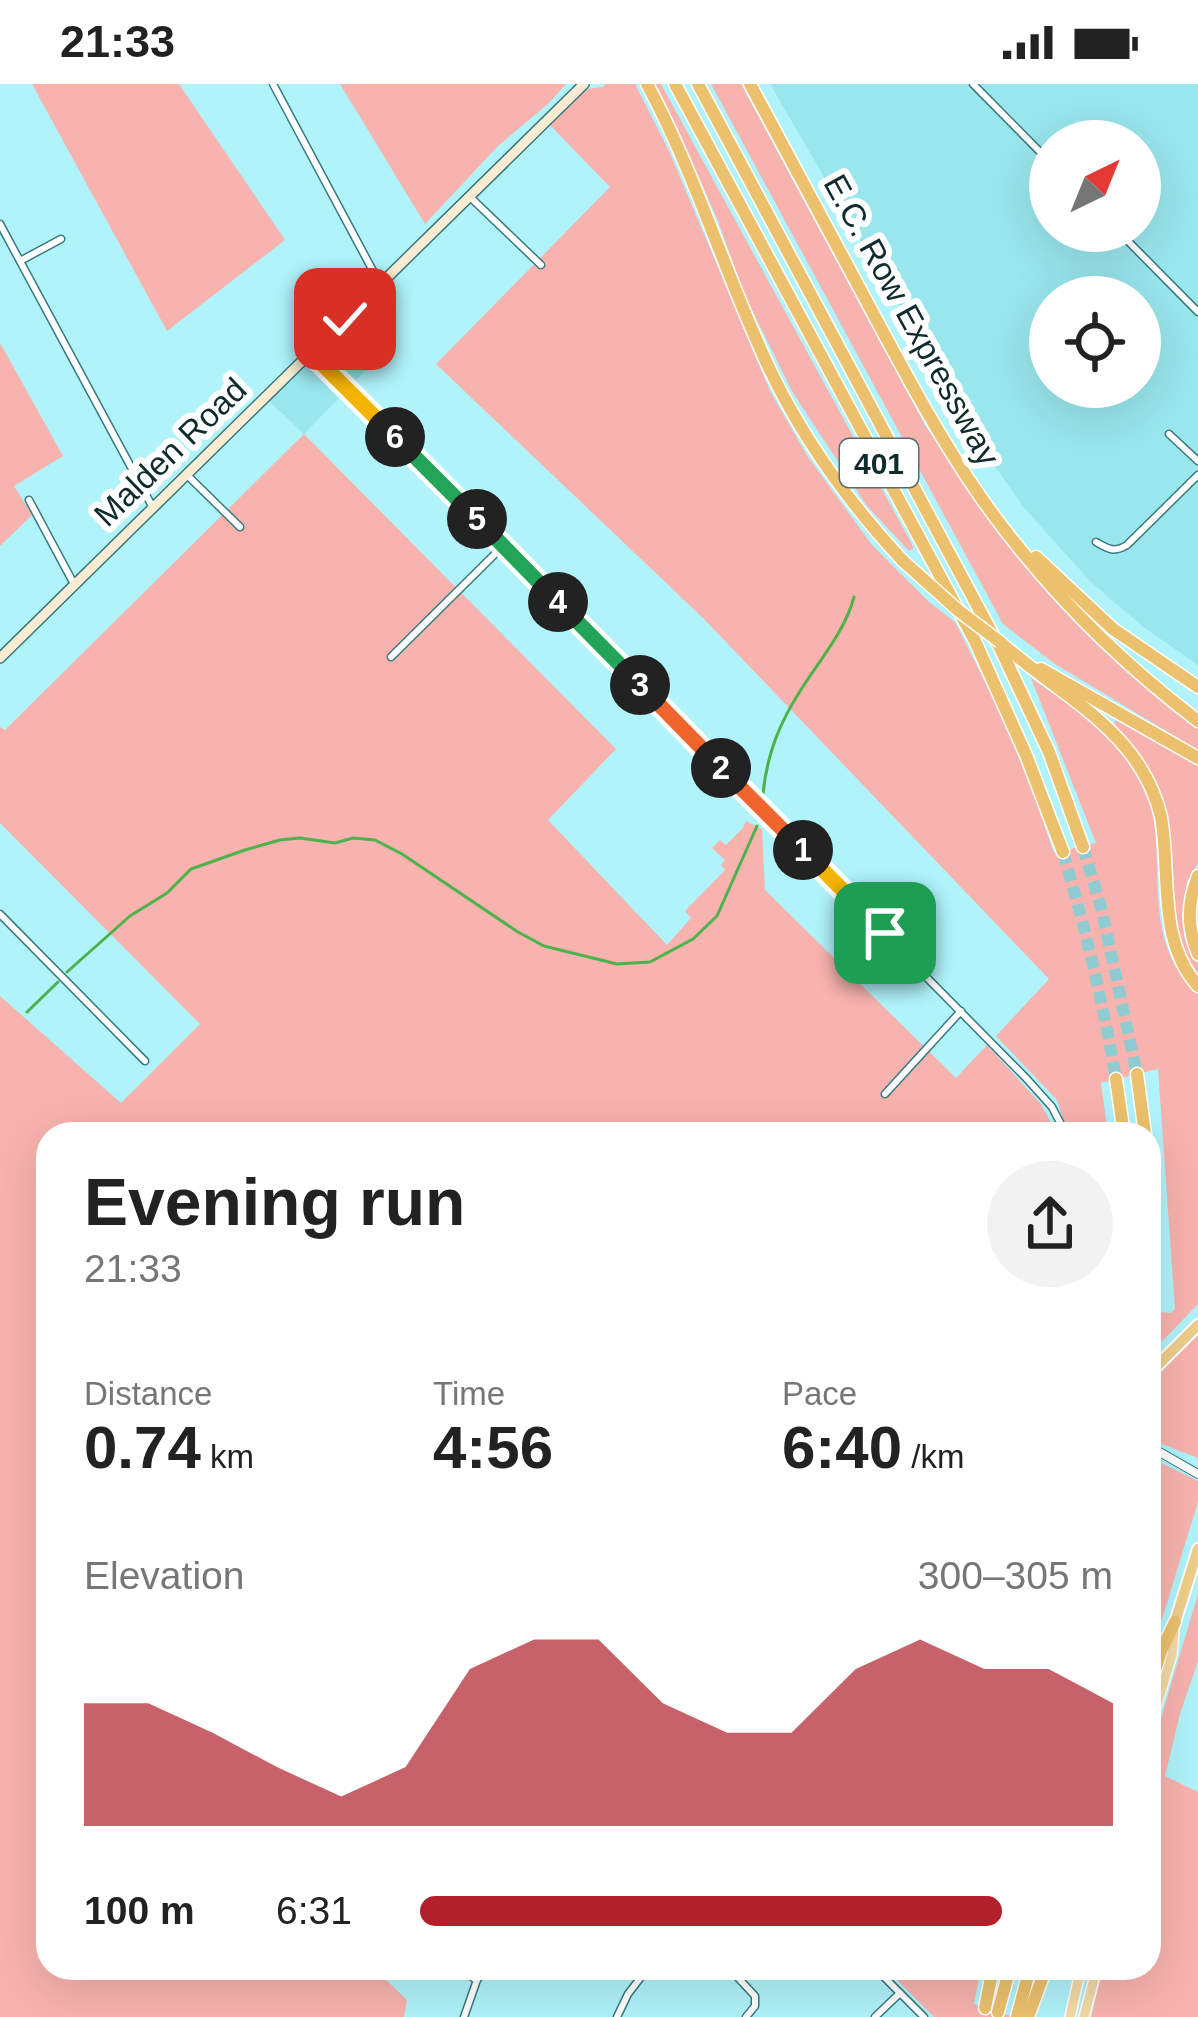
<!DOCTYPE html>
<html lang="en">
<head>
<meta charset="utf-8">
<style>
	:root { --surface:#fff; --page:#f2f2f2; --text:#222; --muted:#767676; --accent:#b2202c }
	body { margin:0; font-family:Arial,sans-serif; background:var(--page); color:var(--text); height:100vh; display:flex; flex-direction:column; font-size:45px; white-space:nowrap }
	* { box-sizing:border-box; margin:0 }
	p { font-size:39px; color:var(--muted) }
	.icon { flex:none; width:66px; height:66px; fill:none; stroke:currentColor; stroke-width:2; stroke-linecap:round; stroke-linejoin:round }
	.map { position:relative; flex:1; overflow:hidden }
	.drawer { position:absolute; left:36px; top:1038px; width:1125px; height:858px; display:flex; flex-direction:column; background:var(--surface); border-radius:36px; box-shadow:0 12px 48px #0002 }
	.drawer>* { flex:none }
	.needle { width:78px; rotate:43deg }
	.tools { position:absolute; left:1029px; top:36px; display:grid; gap:24px }
	.tools a { display:grid; place-items:center; width:132px; height:132px; border-radius:50%; background:var(--surface); box-shadow:0 12px 48px #0002; font-size:60px }
	.pin { position:absolute; display:grid; place-items:center; width:102px; height:102px; color:#fff; margin:-51px; border-radius:24px; box-shadow:0 6px 18px #0006 }
	.km { position:absolute; width:60px; height:60px; margin:-30px; border-radius:50%; background:#222; color:#fff; font-size:33px; line-height:60px; text-align:center }
	.round { display:grid; place-items:center; flex:none; width:126px; height:126px; border-radius:63px; background:var(--page) }
	.head { display:flex; align-items:center; justify-content:space-between; height:204px; padding:0 48px }
	h1 { font-size:66px; font-weight:700; line-height:90px }
	.figures { display:grid; grid-template-columns:repeat(3,1fr); gap:18px; height:204px; padding:12px 48px }
	.figures div { display:grid; align-content:center }
	.figures b { font-size:60px; font-weight:700 }
	.figures small { font-size:33px; font-weight:400 }
	.figures p { font-size:33px }
	.chart { height:336px; padding:24px 48px }
	.chart p { display:flex; justify-content:space-between }
	.chart svg { width:100%; height:216px; margin-top:12px; fill:var(--accent); opacity:.7 }
	ul { padding:0 48px; list-style:none; font-size:39px }
	li { display:grid; grid-template-columns:192px 144px 1fr; align-items:center; height:90px }
	li i { height:30px; border-radius:15px; background:var(--accent) }
	.status { display:flex; justify-content:space-between; align-items:center; height:84px; padding:0 60px; background:var(--surface); direction:ltr }
	.status svg { height:33px; fill:currentColor }
	.map>svg:first-child { display:block }
	.built { fill:#99e6ed; fill-rule:evenodd }
	.green { fill:#f8b3ae }
	.lines { fill:none; stroke-linecap:round; stroke-linejoin:round }
	.stream { stroke:#4db14c; stroke-width:3 }
	.motorway-tunnel { stroke:#90cbd1; stroke-width:12; stroke-dasharray:12 6; stroke-linecap:butt }
	.minor-casing { stroke:#37797f; stroke-width:9 }
	.tertiary-casing { stroke:#37797f; stroke-width:10 }
	.secondary-casing { stroke:#37797f; stroke-width:12 }
	.primary-casing { stroke:#fff; stroke-width:12 }
	.trunk-casing { stroke:#fff; stroke-width:14 }
	.motorway-casing { stroke:#fff; stroke-width:15 }
	.minor { stroke:#fff; stroke-width:6 }
	.tertiary { stroke:#fff; stroke-width:8 }
	.secondary { stroke:#f9ecd3; stroke-width:9 }
	.primary { stroke:#f3daa7; stroke-width:9 }
	.trunk { stroke:#efce8a; stroke-width:10 }
	.motorway { stroke:#ebc16d; stroke-width:12 }
	.motorway-bridge-casing { stroke:#fff; stroke-width:15; stroke-linecap:butt }
	.motorway-bridge { stroke:#ebc16d; stroke-width:12 }
	.split-1-casing { stroke:#fff; stroke-width:24 }
	.split-2-casing { stroke:#fff; stroke-width:24 }
	.split-3-casing { stroke:#fff; stroke-width:24 }
	.split-4-casing { stroke:#fff; stroke-width:24 }
	.split-5-casing { stroke:#fff; stroke-width:24 }
	.split-6-casing { stroke:#fff; stroke-width:24 }
	.split-7-casing { stroke:#fff; stroke-width:24 }
	.split-8-casing { stroke:#fff; stroke-width:24 }
	.split-1 { stroke:#f5b400; stroke-width:15 }
	.split-2 { stroke:#f0652b; stroke-width:15 }
	.split-3 { stroke:#f0652b; stroke-width:15 }
	.split-4 { stroke:#22a559; stroke-width:15 }
	.split-5 { stroke:#22a559; stroke-width:15 }
	.split-6 { stroke:#22a559; stroke-width:15 }
	.split-7 { stroke:#f5b400; stroke-width:15 }
	.split-8 { stroke:#f5b400; stroke-width:15 }
	.labels { text-anchor:middle; dominant-baseline:central; stroke-width:12; stroke-linejoin:round; paint-order:stroke }
	.shield { fill:#fff; stroke:#576b6c; stroke-width:3 }
	.shield-label { font-size:30px; font-weight:bold; fill:#0f2b2d }
	.street-label { font-size:33px; fill:#0f2b2d; stroke:#fff }
</style>
</head>
<body>
<div class="status"><b>21:33</b><svg viewBox="0 0 49 12"><path d="M0 12V9h3v3zM5 12V6h3v6zM10 12V3h3v9zM15 12V0h3v12zM26 1h20v11H26zM47 4h2v5h-2z"/></svg></div>
<div class="map">
<svg width="1198" height="1933" viewBox="0 0 1198 1933">
	<rect width="100%" height="100%" fill="#b0f3fa"/>
	<g class="built">
		<path d="M 770,0 L 1198,0 L 1198,581 L 1142,542 L 1092,499 L 1025,425 L 980,361 ZM 1050,57 L 1140,57 L 1140,147 L 1050,147 ZM 1050,213 L 1140,213 L 1140,303 L 1050,303 Z"/>
		<path d="M 350,230 L 386,265 L 304,350 L 265,313 Z"/>
	</g>
	<g class="green">
		<path d="M 32,0 L 179,0 L 285,156 L 167,247 Z"/>
		<path d="M 340,0 L 566,0 L 549,19 L 498,62 L 425,140 Z"/>
		<path d="M 605,0 L 635,0 L 669,67 L 771,309 L 808,373 L 872,461 L 929,518 L 955,538 L 999,626 L 1032,705 L 1054,769 L 1096,759 L 1031,594 C 1068,621 1112,645 1137,686 C 1174,748 1140,829 1179,887 C 1184,894 1192,901 1198,908 L 1198,1220 L 1149,1271 L 1149,1227 L 1171,1229 L 1175,1225 L 1158,985 L 1101,999 L 1108,1050 L 1068,1050 L 1057,1016 L 996,952 L 1049,895 L 703,534 L 436,280 L 610,103 L 546,37 L 578,6 L 603,3 Z"/>
		<path d="M 653,0 L 661,0 L 914,464 L 909,467 L 867,422 L 793,309 L 745,212 L 718,137 L 679,48 Z"/>
		<path d="M 711,0 L 741,0 L 926,343 L 1019,474 L 1090,551 L 1147,604 L 1198,644 L 1198,666 L 1055,580 L 1003,540 Z"/>
		<path d="M 0,259 L 63,372 L 14,402 L 32,431 L 0,462 Z"/>
		<path d="M 304,350 L 616,665 L 548,736 L 667,861 L 691,834 L 685,827 L 725,786 L 721,781 L 725,776 L 712,764 L 720,756 L 726,761 L 743,744 L 746,737 L 762,745 L 765,806 L 956,994 L 987,961 L 1041,1020 L 1057,1050 L 48,1050 L 48,1884 L 374,1884 L 407,1916 L 404,1933 L 0,1933 L 0,912 L 121,1019 L 200,940 L 0,739 L 0,643 L 5,646 Z"/>
		<path d="M 1116,636 L 1198,682 L 1198,779 L 1187,798 L 1182,832 L 1185,855 L 1198,879 L 1198,890 C 1163,848 1176,788 1168,737 C 1161,698 1140,670 1113,642 Z"/>
		<path d="M 1198,1250 L 1198,1374 L 1162,1360 L 1149,1351 L 1149,1300 Z"/>
		<path d="M 1149,1373 L 1198,1397 L 1198,1418 L 1149,1577 Z"/>
		<path d="M 1198,1510 L 1198,1577 L 1180,1630 L 1165,1692 L 1198,1708 L 1198,1933 L 1091,1933 L 1103,1884 L 1149,1884 L 1149,1675 Z"/>
		<path d="M 885,1884 L 981,1884 L 974,1920 L 1014,1933 L 934,1933 Z"/>
	</g>
	<g class="lines">
		<g class="stream">
			<path d="M 763,710 C 767,669 780,638 802,604 C 821,574 845,547 854,513"/>
			<path d="M 67,888 L 130,832 L 167,809 L 191,785 L 245,766 L 280,756 L 300,754 L 335,759 L 353,754 L 375,756 L 402,770 L 518,848 L 544,862 L 617,880 L 650,878 L 693,855 L 717,832 L 757,742"/>
			<path d="M 27,928 L 58,898"/>
		</g>
		<g class="motorway-tunnel">
			<path d="M 1083,763 L 1101,823 L 1137,990"/>
			<path d="M 1063,768 C 1085,843 1103,918 1116,995"/>
			<path d="M 1149,1267 L 1153,1227"/>
		</g>
		<g class="minor-casing">
			<g id="minor">
				<path d="M 273,0 L 380,200"/>
				<path d="M 973,0 L 1050,78"/>
				<path d="M 469,112 L 541,181"/>
				<path d="M 0,140 L 152,422"/>
				<path d="M 1118,147 L 1198,228"/>
				<path d="M 20,177 L 61,155"/>
				<path d="M 310,269 L 1026,994 L 1052,1023 L 1066,1050"/>
				<path d="M 1169,350 L 1198,377"/>
				<path d="M 187,391 L 240,443"/>
				<path d="M 29,416 L 74,500"/>
				<path d="M 1096,458 C 1108,465 1114,469 1127,461 L 1198,391"/>
				<path d="M 391,573 L 503,462"/>
				<path d="M 0,830 L 145,977"/>
				<path d="M 885,1010 L 961,927"/>
				<path d="M 460,1884 L 476,1896"/>
				<path d="M 729,1884 L 755,1912 L 755,1922 L 746,1933"/>
				<path d="M 875,1884 L 924,1933"/>
				<path d="M 464,1933 L 477,1896 L 486,1884"/>
				<path d="M 617,1933 L 628,1910 L 648,1884"/>
				<path d="M 875,1933 L 900,1909"/>
			</g>
		</g>
		<g class="tertiary-casing">
			<path id="tertiary" d="M 1149,1362 L 1198,1390"/>
		</g>
		<g class="secondary-casing">
			<path id="secondary" d="M 0,574 L 584,0"/>
		</g>
		<g class="primary-casing">
			<g id="primary">
				<path d="M 1149,1647 L 1172,1571 L 1174,1548"/>
				<path d="M 1070,1933 L 1081,1884"/>
				<path d="M 1084,1933 L 1097,1884"/>
			</g>
		</g>
		<g class="trunk-casing">
			<g id="trunk">
				<path d="M 1149,1290 L 1198,1241"/>
				<path d="M 1175,1538 L 1198,1465"/>
			</g>
		</g>
		<g class="motorway-casing">
			<g id="motorway">
				<path d="M 647,0 C 697,93 726,194 771,288 C 805,358 850,420 903,477"/>
				<path d="M 675,0 L 975,557 L 1026,671 L 1063,768"/>
				<path d="M 698,0 L 1001,566 L 1049,668 L 1083,763"/>
				<path d="M 750,0 C 789,73 828,145 867,218 C 903,285 938,352 982,415 C 1042,500 1115,574 1198,637"/>
				<path d="M 1036,473 L 1113,545 L 1198,603"/>
				<path d="M 1001,559 C 1062,613 1141,647 1161,733 C 1171,790 1157,856 1198,902"/>
				<path d="M 1041,585 L 1198,674"/>
				<path d="M 1198,792 C 1187,820 1187,843 1198,870"/>
				<path d="M 1137,990 L 1145,1050"/>
				<path d="M 1116,995 L 1124,1050"/>
				<path d="M 1149,1097 L 1153,1227"/>
				<path d="M 1149,1606 L 1161,1567 L 1175,1538"/>
				<path d="M 985,1924 L 993,1884"/>
				<path d="M 998,1928 L 1010,1884"/>
				<path d="M 1017,1933 L 1030,1884"/>
				<path d="M 1028,1933 L 1046,1884"/>
			</g>
		</g>
		<use href="#minor" class="minor"/>
		<use href="#tertiary" class="tertiary"/>
		<use href="#secondary" class="secondary"/>
		<use href="#primary" class="primary"/>
		<use href="#trunk" class="trunk"/>
		<use href="#motorway" class="motorway"/>
		<g class="motorway-bridge-casing">
			<path id="motorway-bridge" d="M 903,477 L 959,527 L 1000,558"/>
		</g>
		<use href="#motorway-bridge" class="motorway-bridge"/>
	</g>
	<g class="lines">
		<g class="split-1-casing">
			<path id="split-1" d="M 803,766 L 885,849"/>
		</g>
		<g class="split-2-casing">
			<path id="split-2" d="M 721,684 L 803,766"/>
		</g>
		<g class="split-3-casing">
			<path id="split-3" d="M 640,601 L 721,684"/>
		</g>
		<g class="split-4-casing">
			<path id="split-4" d="M 558,518 L 640,601"/>
		</g>
		<g class="split-5-casing">
			<path id="split-5" d="M 477,435 L 558,518"/>
		</g>
		<g class="split-6-casing">
			<path id="split-6" d="M 395,353 L 477,435"/>
		</g>
		<g class="split-7-casing">
			<path id="split-7" d="M 313,271 L 395,353"/>
		</g>
		<g class="split-8-casing">
			<path id="split-8" d="M 313,271 L 310,268 L 345,235"/>
		</g>
		<use href="#split-1" class="split-1"/>
		<use href="#split-2" class="split-2"/>
		<use href="#split-3" class="split-3"/>
		<use href="#split-4" class="split-4"/>
		<use href="#split-5" class="split-5"/>
		<use href="#split-6" class="split-6"/>
		<use href="#split-7" class="split-7"/>
		<use href="#split-8" class="split-8"/>
	</g>
	<g class="labels">
		<rect class="shield" x="840" y="355" width="78" height="48" rx="9"/>
		<g class="shield-label">
			<text x="879" y="379">401</text>
		</g>
		<g class="street-label">
			<text transform="translate(912 236) rotate(61)">E.C. Row Expressway</text>
			<text transform="translate(170 368) rotate(-44)">Malden Road</text>
		</g>
	</g>
</svg>
<div class="tools">
<a><svg class="needle" viewBox="-14 -14 28 28"><path d="M0-13l5 13h-10z" fill="#e53935"/><path d="M0 13l5-13h-10z" fill="#767676"/></svg></a>
<a><svg class="icon" aria-label="locate" viewBox="0 0 24 24"><circle cx="12" cy="12" r="6"/><path d="M12 2v4M12 18v4M2 12h4M18 12h4"/></svg></a>
</div>
<div class="pin" style="left:885px;top:849px;background:#1e9e55"><svg class="icon" aria-label="arrive" viewBox="0 0 24 24"><path d="M6 21V4h12l-3 4 3 4H6"/></svg></div>
<div class="pin" style="left:345px;top:235px;background:#d93025"><svg class="icon" aria-label="check" viewBox="0 0 24 24"><path d="M5 12l5 5 9-10"/></svg></div>
<b class="km" style="left:803px;top:766px">1</b>
<b class="km" style="left:721px;top:684px">2</b>
<b class="km" style="left:640px;top:601px">3</b>
<b class="km" style="left:558px;top:518px">4</b>
<b class="km" style="left:477px;top:435px">5</b>
<b class="km" style="left:395px;top:353px">6</b>
<section class="drawer">
<div class="head"><div><h1>Evening run</h1><p>21:33</p></div><a class="round"><svg class="icon" aria-label="share" viewBox="0 0 24 24"><path d="M12 15V3M7 8l5-5 5 5M5 13v7h14v-7"/></svg></a></div>
<div class="figures">
<div><p>Distance</p><b>0.74<small> km</small></b></div>
<div><p>Time</p><b>4:56</b></div>
<div><p>Pace</p><b>6:40<small> /km</small></b></div>
</div>
<div class="chart"><p><span>Elevation</span>300–305 m</p>
<svg viewBox="0 0 160 44" preserveAspectRatio="none"><path d="M0 44V19L10 19L20 25L30 32L40 38L50 32L60 12L70 6L80 6L90 19L100 25L110 25L120 12L130 6L140 12L150 12L160 19V44z"/></svg>
</div>
<ul>
<li><b>100 m</b>6:31<i style="width:84%"></i></li>
</ul>
</section>
</div>
</body>
</html>
